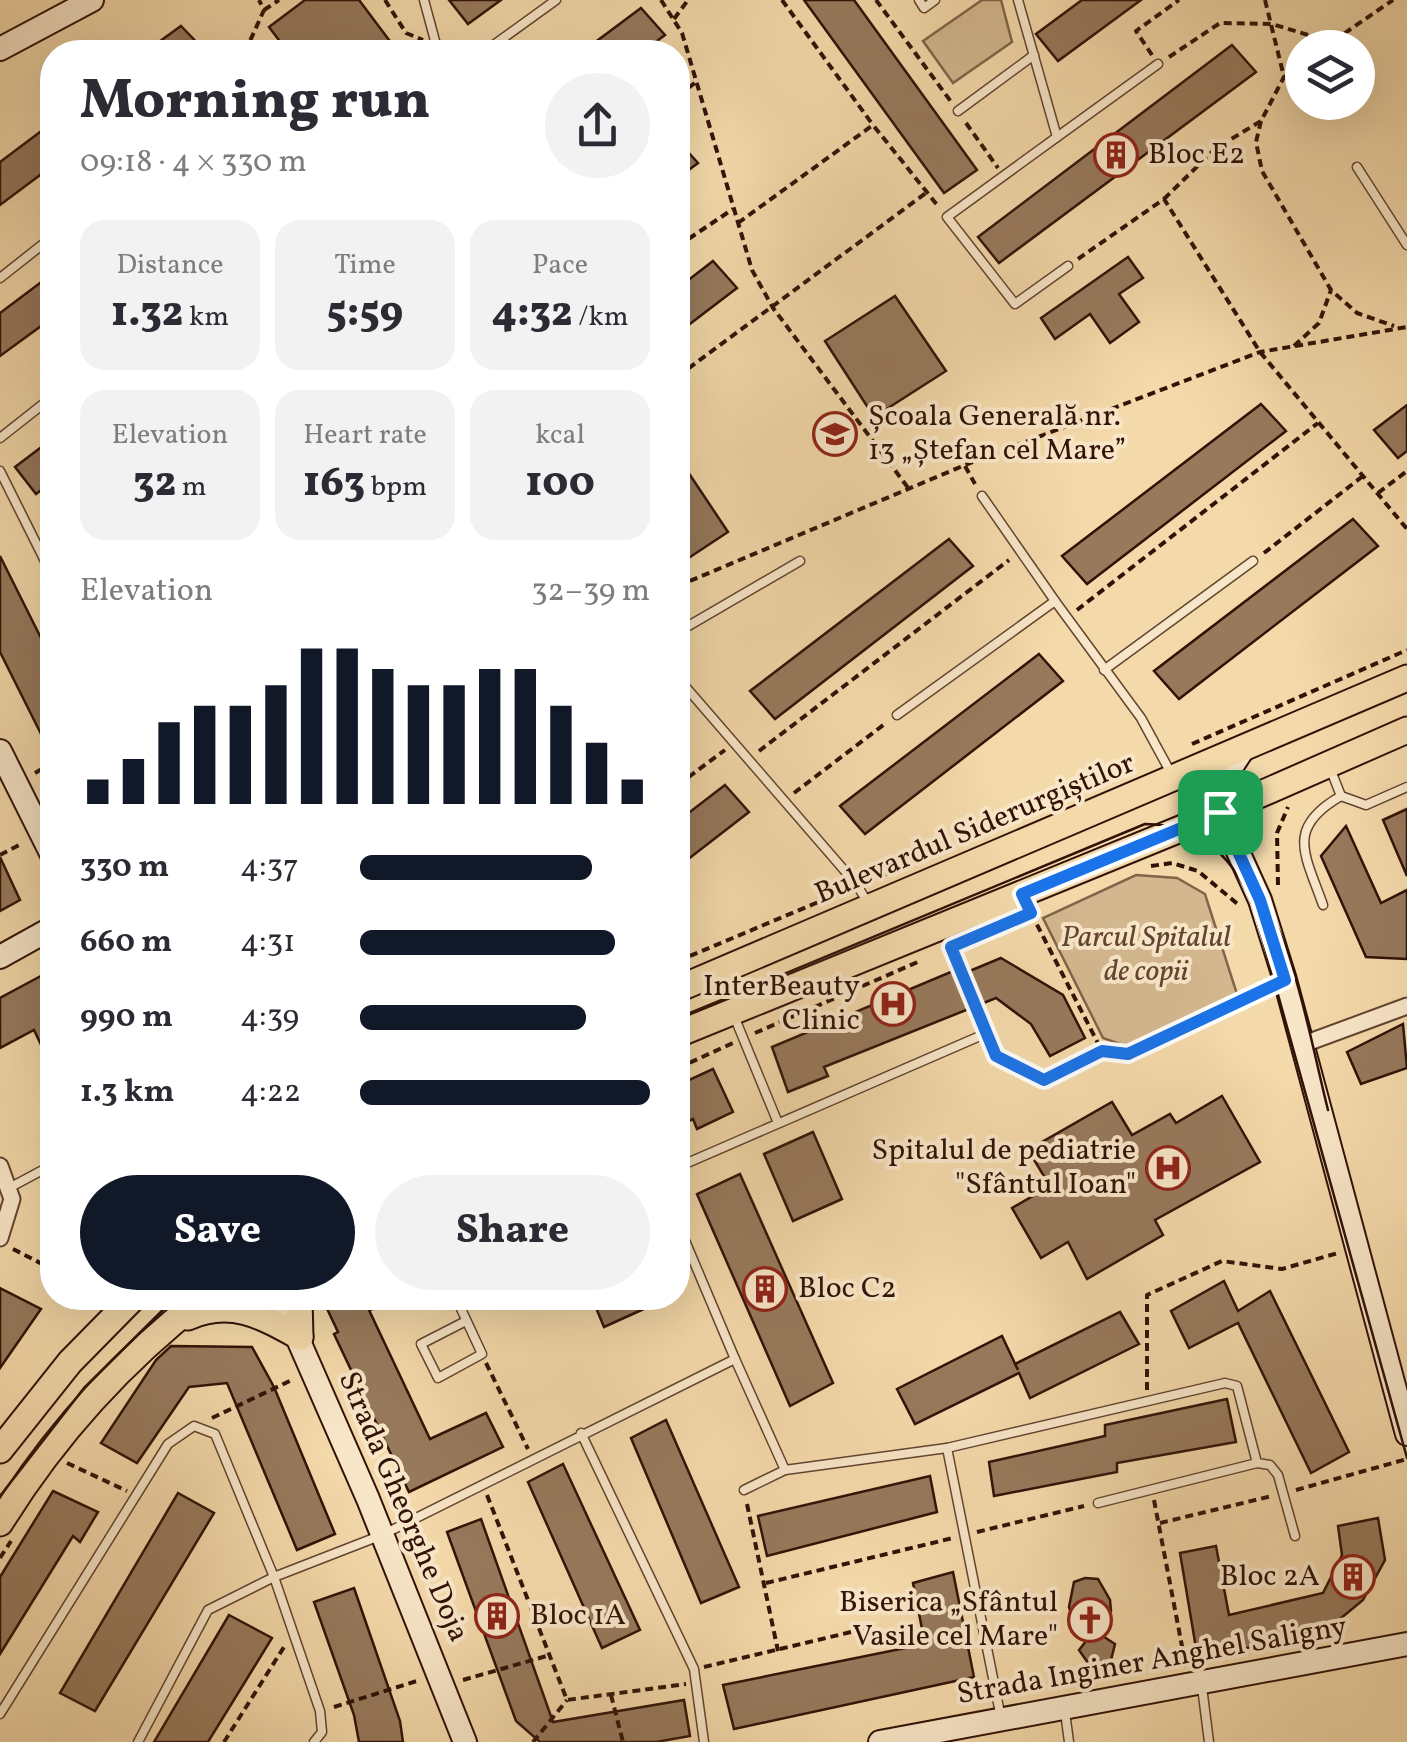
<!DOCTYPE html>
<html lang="en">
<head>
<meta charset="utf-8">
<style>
	:root { --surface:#fff; --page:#f2f2f3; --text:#2b2b33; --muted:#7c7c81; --accent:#111827 }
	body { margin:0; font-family:Vollkorn,serif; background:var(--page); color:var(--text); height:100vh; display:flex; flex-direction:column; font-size:38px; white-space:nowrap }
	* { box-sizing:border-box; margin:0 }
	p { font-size:32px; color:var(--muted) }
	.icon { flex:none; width:55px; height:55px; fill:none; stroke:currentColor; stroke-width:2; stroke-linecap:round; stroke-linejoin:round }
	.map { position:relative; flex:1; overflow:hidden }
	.details { position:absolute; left:40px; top:40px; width:650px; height:1270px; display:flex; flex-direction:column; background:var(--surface); border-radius:40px; box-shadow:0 10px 40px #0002 }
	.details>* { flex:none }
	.controls { position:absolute; left:1285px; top:30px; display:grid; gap:20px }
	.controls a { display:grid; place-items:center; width:90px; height:90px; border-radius:50%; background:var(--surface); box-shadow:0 10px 40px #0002; font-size:50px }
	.pin { position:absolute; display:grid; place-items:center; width:85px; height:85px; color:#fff; margin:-42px; border-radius:20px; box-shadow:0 5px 15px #0006 }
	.round { display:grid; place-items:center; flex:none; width:105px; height:105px; border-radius:52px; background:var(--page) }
	.headline { display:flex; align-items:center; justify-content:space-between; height:170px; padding:0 40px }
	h1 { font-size:55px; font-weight:800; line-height:75px }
	.stats { display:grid; grid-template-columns:repeat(3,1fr); gap:15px; height:170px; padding:10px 40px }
	.stats div { display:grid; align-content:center; border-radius:25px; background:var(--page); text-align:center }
	.stats b { font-size:42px; font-weight:800 }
	.stats small { font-size:28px; font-weight:400 }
	.stats p { font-size:28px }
	.chart { height:280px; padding:20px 40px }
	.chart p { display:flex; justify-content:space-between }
	.chart svg { width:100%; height:180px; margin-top:10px; stroke:var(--accent); stroke-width:6 }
	.button { display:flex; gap:20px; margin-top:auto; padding:20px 40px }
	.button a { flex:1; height:115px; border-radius:60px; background:var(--accent); color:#fff; font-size:40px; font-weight:800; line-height:115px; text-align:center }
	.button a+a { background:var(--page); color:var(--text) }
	ul { padding:0 40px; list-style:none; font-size:32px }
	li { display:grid; grid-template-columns:160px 120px 1fr; align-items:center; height:75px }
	li i { height:25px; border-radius:12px; background:var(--accent) }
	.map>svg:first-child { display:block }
	.green { fill:#d3b78e; stroke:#82644a; stroke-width:2.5 }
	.building { fill:#97795c; stroke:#321207; stroke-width:2.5 }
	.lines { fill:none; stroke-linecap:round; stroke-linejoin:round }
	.lane-casing { stroke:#624430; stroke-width:11 }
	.street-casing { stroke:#624430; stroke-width:19 }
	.secondary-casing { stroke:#321207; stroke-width:26 }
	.primary-casing { stroke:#321207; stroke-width:29 }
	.path { stroke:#321207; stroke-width:4; stroke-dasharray:8 5; stroke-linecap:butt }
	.lane { stroke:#f8e6c8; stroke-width:8 }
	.street { stroke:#f8e6c8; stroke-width:15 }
	.secondary { stroke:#f8e6c8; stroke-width:22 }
	.primary { stroke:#f4d9aa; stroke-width:25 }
	.tram { stroke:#321207; stroke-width:2.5 }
	.route-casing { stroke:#fff; stroke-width:20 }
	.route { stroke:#1a73e8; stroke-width:12 }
	.labels { text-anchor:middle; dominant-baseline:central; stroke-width:8; stroke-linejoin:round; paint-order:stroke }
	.poi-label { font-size:30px; fill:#321207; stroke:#f8e6c8; text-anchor:start }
	.street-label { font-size:30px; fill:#321207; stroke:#f8e6c8 }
	.park-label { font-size:30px; font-style:italic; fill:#624430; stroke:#f8e6c8 }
</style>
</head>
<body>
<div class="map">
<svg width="1407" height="1742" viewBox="0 0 1407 1742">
	<rect width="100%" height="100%" fill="#f4d9aa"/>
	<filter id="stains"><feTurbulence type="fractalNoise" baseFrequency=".002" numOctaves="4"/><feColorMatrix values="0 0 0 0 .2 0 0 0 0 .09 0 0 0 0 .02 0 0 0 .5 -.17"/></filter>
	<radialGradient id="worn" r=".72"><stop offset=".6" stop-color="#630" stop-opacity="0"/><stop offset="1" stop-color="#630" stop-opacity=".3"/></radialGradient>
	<g class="green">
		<path d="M 982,0 L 1001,0 L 1012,42 L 953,83 L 923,41 Z"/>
		<path d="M 1136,875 L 1177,878 L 1205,894 L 1237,994 L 1128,1047 L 1103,1038 L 1043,918 Z"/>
	</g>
	<g class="building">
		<path d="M 305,0 L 359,0 L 398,52 L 288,52 L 269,27 Z"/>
		<path d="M 449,0 L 501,0 L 468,24 Z"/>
		<path d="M 804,0 L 854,0 L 977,170 L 944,193 Z"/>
		<path d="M 1082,0 L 1141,0 L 1058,61 L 1036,34 Z"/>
		<path d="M 641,8 L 665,35 L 642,52 L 582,52 Z"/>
		<path d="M 181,26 L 206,52 L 145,52 Z"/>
		<path d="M 1232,45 L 1256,72 L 999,263 L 978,237 Z"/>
		<path d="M 52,123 L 52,166 L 0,205 L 0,162 Z"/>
		<path d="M 678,141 L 698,163 L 678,178 Z"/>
		<path d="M 1128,257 L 1143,278 L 1119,294 L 1139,322 L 1110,343 L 1090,314 L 1055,339 L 1041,318 Z"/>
		<path d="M 713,261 L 737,288 L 678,333 L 678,288 Z"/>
		<path d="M 52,274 L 52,318 L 0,356 L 0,313 Z"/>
		<path d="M 895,296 L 946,371 L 874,417 L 825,341 Z"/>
		<path d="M 1261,404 L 1286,431 L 1087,584 L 1062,556 Z"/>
		<path d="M 1407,405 L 1407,451 L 1398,458 L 1374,430 Z"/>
		<path d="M 52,439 L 52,482 L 36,494 L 15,467 Z"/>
		<path d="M 678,457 L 728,532 L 678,565 Z"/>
		<path d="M 1353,519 L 1378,546 L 1179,699 L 1154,671 Z"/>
		<path d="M 949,539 L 973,566 L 775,719 L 750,691 Z"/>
		<path d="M 0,556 L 52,660 L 52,756 L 0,652 Z"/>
		<path d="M 1039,654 L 1063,681 L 865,834 L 840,806 Z"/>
		<path d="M 725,785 L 749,812 L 678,867 L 678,821 Z"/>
		<path d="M 1407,809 L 1407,876 L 1383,820 Z"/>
		<path d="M 1346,826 L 1381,903 L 1407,890 L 1407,959 L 1366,957 L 1321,856 Z"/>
		<path d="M 0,857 L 20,900 L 0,911 Z"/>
		<path d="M 1001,958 L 1063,995 L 1085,1038 L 1050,1056 L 1031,1024 L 996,998 L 824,1067 L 828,1076 L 788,1092 L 772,1047 L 958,969 L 960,975 Z"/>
		<path d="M 52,970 L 52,1068 L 34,1030 L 0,1048 L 0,998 Z"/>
		<path d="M 1403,1024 L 1407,1068 L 1361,1084 L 1347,1052 Z"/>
		<path d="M 713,1069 L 733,1112 L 697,1129 L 693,1119 L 678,1126 L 678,1085 Z"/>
		<path d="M 1222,1096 L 1260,1162 L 1155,1220 L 1163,1235 L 1087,1279 L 1068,1242 L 1041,1258 L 1012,1208 L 1050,1186 L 1028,1150 L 1112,1102 L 1132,1135 L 1170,1114 L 1176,1123 Z"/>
		<path d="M 813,1132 L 842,1199 L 793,1221 L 764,1154 Z"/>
		<path d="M 740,1174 L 833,1383 L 790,1406 L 697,1194 Z"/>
		<path d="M 1224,1281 L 1238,1311 L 1270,1291 L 1349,1452 L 1311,1473 L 1238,1323 L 1189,1348 L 1171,1311 Z"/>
		<path d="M 0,1288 L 41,1309 L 0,1368 Z"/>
		<path d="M 322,1298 L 367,1298 L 373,1309 L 369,1310 L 430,1439 L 486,1413 L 503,1447 L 409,1492 L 334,1334 L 338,1332 Z"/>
		<path d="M 592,1298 L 668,1298 L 604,1327 Z"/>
		<path d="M 1120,1312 L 1139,1344 L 1030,1398 L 1019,1373 L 915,1424 L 897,1389 L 1002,1336 L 1018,1370 L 1015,1364 Z"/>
		<path d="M 171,1346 L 252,1347 L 274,1387 L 335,1534 L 297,1550 L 227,1383 L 189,1387 L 137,1463 L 101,1443 L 156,1360 Z"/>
		<path d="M 1227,1399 L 1236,1442 L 1117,1463 L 1117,1472 L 994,1496 L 989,1462 L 1105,1436 L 1105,1425 Z"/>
		<path d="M 666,1420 L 739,1587 L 701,1603 L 631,1438 Z"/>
		<path d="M 563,1464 L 640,1630 L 602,1648 L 528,1482 Z"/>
		<path d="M 930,1476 L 937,1512 L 767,1556 L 758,1516 Z"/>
		<path d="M 53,1491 L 98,1512 L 80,1542 L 73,1536 L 0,1654 L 0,1577 Z"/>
		<path d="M 178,1493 L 214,1513 L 95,1711 L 60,1693 Z"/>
		<path d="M 1378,1518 L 1385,1560 L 1363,1600 L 1329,1628 L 1198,1660 L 1180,1553 L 1216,1546 L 1229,1615 L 1323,1593 L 1342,1555 L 1338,1526 Z"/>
		<path d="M 481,1519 L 553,1722 L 684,1700 L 690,1736 L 656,1742 L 540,1742 L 516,1721 L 447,1532 Z"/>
		<path d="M 953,1572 L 974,1677 L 734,1729 L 723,1685 L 925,1644 L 913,1583 Z"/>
		<path d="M 1085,1578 L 1098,1579 L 1110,1600 L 1111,1611 L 1095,1631 L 1115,1644 L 1111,1660 L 1088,1663 L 1079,1650 L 1094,1631 L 1072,1617 L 1069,1607 L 1074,1582 Z"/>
		<path d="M 354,1588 L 400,1721 L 403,1742 L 359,1742 L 354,1715 L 314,1602 Z"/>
		<path d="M 229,1615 L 272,1638 L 208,1742 L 154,1742 Z"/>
	</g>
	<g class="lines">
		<g class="lane-casing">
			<g id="lane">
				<path d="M 424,0 L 438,52"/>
				<path d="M 919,0 L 924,8 L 935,0"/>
				<path d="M 1018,0 L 1057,137 L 947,217 L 1015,304 L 1068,266"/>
				<path d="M 484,52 L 556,0"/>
				<path d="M 958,111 L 1034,55"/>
				<path d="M 1057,137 L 1158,64"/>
				<path d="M 1357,167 L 1407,245"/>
				<path d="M 0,278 L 52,237"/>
				<path d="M 0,438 L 52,397"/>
				<path d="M 0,471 L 52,575"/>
				<path d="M 982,496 L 1055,601"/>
				<path d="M 678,632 L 800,561"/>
				<path d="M 1104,670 L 1253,561"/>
				<path d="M 678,678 L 857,885 L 869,905"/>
				<path d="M 897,715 L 1055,601 L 1141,718 L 1172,775"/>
				<path d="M 1341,796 L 1366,805 L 1407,787"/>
				<path d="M 1323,905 C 1305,854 1285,828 1341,796 L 1330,768"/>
				<path d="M 734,1016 L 778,1123"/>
				<path d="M 678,1167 L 987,1033 L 996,1056"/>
				<path d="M 9,1188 L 52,1165"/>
				<path d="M 678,1224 L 735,1359"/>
				<path d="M 456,1298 L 482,1354 L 438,1378 L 421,1344 L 466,1321"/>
				<path d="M 393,1303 L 405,1298"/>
				<path d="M 581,1433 L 694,1669 L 704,1742"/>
				<path d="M 947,1448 L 1001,1718"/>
				<path d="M 744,1490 L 785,1470"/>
				<path d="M 1098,1503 L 1257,1463"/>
				<path d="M 1202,1687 L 1209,1742"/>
				<path d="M 1065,1712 L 1069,1742"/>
				<path d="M 0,1714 L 168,1444 L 194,1426 L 215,1434 L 274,1577 L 320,1711 L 322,1732 L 314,1742"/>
				<path d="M 138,1742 L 208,1610 L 274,1577 L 382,1535 L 735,1359 L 785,1470 L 947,1448 L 1225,1383 L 1237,1386 L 1257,1463 L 1270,1465 L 1278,1475 L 1295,1536"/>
			</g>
		</g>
		<g class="street-casing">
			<g id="street">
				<path d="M 1304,1044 L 1407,1006"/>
				<path d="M 0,1166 L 12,1199 L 0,1238"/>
			</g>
		</g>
		<g class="secondary-casing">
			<g id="secondary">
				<path d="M 0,49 L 92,0"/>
				<path d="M 0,751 L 52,855"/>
				<path d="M 1242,751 L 1221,783 L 1220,812 L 1260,900 L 1285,980 L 1407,1434"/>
				<path d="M 0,957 L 52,928"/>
				<path d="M 280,1298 L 368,1499 L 465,1742"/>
				<path d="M 880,1742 L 1407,1644"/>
			</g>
		</g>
		<g class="primary-casing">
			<g id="primary">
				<path d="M 678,989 L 1407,678"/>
				<path d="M 678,1034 L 1195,823 L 1407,730"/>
				<path d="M 299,1298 L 300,1337"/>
				<path d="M 188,1317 C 231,1298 262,1316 300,1337"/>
				<path d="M 0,1450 L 70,1362 L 133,1298"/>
				<path d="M 0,1523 C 53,1437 123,1360 203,1298"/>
			</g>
		</g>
		<g class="path">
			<path d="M 385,0 L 406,33 L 423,40"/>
			<path d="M 661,0 L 682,33 L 752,270 L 773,308 L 909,489"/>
			<path d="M 782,0 L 873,125"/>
			<path d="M 876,0 L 952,103"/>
			<path d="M 1265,0 L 1284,77"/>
			<path d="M 264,10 L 279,0"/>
			<path d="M 674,19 L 688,0"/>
			<path d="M 1323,48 L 1393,0"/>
			<path d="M 245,52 L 264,10 L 259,0"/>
			<path d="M 1152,55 L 1136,31 L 1179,0"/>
			<path d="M 1169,57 L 1220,23 L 1272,24 L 1331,42"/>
			<path d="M 678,96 L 696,82"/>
			<path d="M 1261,121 L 1256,142 L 1262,171 L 1331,290 L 1357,313 L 1394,326"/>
			<path d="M 966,123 L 998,168"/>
			<path d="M 1164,199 L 1215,149 L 1261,121 L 1284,77 L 1302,63"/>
			<path d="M 738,223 L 873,125 L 938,206"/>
			<path d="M 678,246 L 733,209"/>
			<path d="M 1078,259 L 1164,199 L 1260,352 L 1407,529"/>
			<path d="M 1294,346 L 1319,323 L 1331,290"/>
			<path d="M 678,376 L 926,193"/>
			<path d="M 965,466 L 975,484"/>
			<path d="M 1378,493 L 1407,471"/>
			<path d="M 1264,553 L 1363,476"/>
			<path d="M 678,586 L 965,465 L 1260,352 L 1407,327"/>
			<path d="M 1077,610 L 1318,423"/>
			<path d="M 1192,744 L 1407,650"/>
			<path d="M 759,751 L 1009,560"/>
			<path d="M 35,773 L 52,763"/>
			<path d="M 678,785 L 725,750"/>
			<path d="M 794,793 L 886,723"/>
			<path d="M 0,855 L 23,843"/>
			<path d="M 1151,866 L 1172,863 L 1198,871 L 1240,906"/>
			<path d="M 869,880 L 912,864"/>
			<path d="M 1278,885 L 1277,833 L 1288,807"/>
			<path d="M 1031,913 L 1102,1051 L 1128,1054 L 1267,988"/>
			<path d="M 951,946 L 982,1020"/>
			<path d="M 678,961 L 847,890"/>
			<path d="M 755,1033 L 920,961"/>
			<path d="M 1007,1062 L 1044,1080 L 1102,1051"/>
			<path d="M 678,1068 L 733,1043"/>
			<path d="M 13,1249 L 52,1269"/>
			<path d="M 486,1363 L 528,1449"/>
			<path d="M 1147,1390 L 1147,1295 L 1222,1261 L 1282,1269 L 1338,1253"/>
			<path d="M 212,1418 L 294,1379"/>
			<path d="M 67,1463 L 127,1491"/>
			<path d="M 1296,1490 L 1407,1459"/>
			<path d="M 487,1495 L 567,1700 L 686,1684"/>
			<path d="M 1154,1500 L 1186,1667"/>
			<path d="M 747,1504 L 778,1651"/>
			<path d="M 1160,1523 L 1272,1496"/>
			<path d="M 977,1532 L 1084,1506"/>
			<path d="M 0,1558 L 11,1541"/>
			<path d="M 766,1583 L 953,1538"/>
			<path d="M 704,1667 L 868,1628"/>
			<path d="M 463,1680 L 550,1655"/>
			<path d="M 611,1695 L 623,1742"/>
			<path d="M 334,1707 L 420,1680"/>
			<path d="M 224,1742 L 284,1647"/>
			<path d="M 533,1742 L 567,1700"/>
		</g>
		<use href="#lane" class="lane"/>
		<use href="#street" class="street"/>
		<use href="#secondary" class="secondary"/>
		<use href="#primary" class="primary"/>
		<g class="tram">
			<path d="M 1252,879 C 1294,938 1310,1039 1328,1110"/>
			<path d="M 678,1018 L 1145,824 C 1202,824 1237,860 1255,912 L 1407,1458"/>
			<path d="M 0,1496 L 84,1388 L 175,1298"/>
		</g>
	</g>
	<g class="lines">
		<g class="route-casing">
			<path id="route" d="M 1220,812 L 1260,900 L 1285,980 L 1128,1054 L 1102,1051 L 1044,1080 L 996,1056 L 951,947 L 1031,913 L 1022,894 Z"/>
		</g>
		<use href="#route" class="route"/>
	</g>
	<defs>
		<g id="building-ring" transform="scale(2.25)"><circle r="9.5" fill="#f8e6c8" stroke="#8f2418" stroke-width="1.5"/><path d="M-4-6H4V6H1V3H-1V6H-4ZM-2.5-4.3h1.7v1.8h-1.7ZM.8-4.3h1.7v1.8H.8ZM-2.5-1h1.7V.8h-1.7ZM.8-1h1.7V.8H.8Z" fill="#8f2418"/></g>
		<g id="school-ring" transform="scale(2.25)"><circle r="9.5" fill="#f8e6c8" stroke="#8f2418" stroke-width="1.5"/><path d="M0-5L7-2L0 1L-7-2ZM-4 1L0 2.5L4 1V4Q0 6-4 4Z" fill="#8f2418"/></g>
		<g id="hospital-ring" transform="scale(2.25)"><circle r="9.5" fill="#f8e6c8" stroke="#8f2418" stroke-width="1.5"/><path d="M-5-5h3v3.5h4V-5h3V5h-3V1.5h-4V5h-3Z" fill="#8f2418"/></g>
		<g id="church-ring" transform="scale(2.25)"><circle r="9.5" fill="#f8e6c8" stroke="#8f2418" stroke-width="1.5"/><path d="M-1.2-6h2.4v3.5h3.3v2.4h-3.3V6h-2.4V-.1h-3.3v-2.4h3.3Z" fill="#8f2418"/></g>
	</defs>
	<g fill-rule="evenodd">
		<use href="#building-ring" x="1116" y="155"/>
		<use href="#school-ring" x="835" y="434"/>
		<use href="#hospital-ring" x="893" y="1004"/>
		<use href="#hospital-ring" x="1168" y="1168"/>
		<use href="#building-ring" x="765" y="1289"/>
		<use href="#building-ring" x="1353" y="1577"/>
		<use href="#building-ring" x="497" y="1616"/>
		<use href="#church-ring" x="1090" y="1620"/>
	</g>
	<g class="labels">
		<g class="poi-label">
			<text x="1148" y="155">Bloc E2</text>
			<text x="868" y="417">Școala Generală nr.<tspan x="868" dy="34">13 „Ștefan cel Mare”</tspan></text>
			<text x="860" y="987" text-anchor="end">InterBeauty<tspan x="860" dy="34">Clinic</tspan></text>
			<text x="1136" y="1151" text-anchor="end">Spitalul de pediatrie<tspan x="1136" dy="34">"Sfântul Ioan"</tspan></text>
			<text x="798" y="1289">Bloc C2</text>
			<text x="1320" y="1577" text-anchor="end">Bloc 2A</text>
			<text x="1058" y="1603" text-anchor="end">Biserica „Sfântul<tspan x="1058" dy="34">Vasile cel Mare"</tspan></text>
			<text x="530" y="1616">Bloc 1A</text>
		</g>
		<g class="street-label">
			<text transform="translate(975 829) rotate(-23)">Bulevardul Siderurgiștilor</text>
			<text transform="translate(403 1507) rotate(67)">Strada Gheorghe Doja</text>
			<text transform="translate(1152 1661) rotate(-10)">Strada Inginer Anghel Saligny</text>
		</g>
		<g class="park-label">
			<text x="1146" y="938">Parcul Spitalul<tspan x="1146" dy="34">de copii</tspan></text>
		</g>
	</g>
	<rect width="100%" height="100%" filter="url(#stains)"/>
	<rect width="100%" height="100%" fill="url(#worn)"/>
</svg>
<div class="controls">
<a><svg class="icon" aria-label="layers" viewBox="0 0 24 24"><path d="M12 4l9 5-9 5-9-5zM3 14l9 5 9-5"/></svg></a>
</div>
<div class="pin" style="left:1220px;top:812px;background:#1e9e55"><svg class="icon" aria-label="arrive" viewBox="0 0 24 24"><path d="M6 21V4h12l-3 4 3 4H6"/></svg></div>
<section class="details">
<div class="headline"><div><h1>Morning run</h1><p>09:18 · 4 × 330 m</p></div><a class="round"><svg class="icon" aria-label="share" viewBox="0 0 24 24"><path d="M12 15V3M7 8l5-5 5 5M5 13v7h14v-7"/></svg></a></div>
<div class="stats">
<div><p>Distance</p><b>1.32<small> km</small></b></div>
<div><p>Time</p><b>5:59</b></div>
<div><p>Pace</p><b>4:32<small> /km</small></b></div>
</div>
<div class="stats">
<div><p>Elevation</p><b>32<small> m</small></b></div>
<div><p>Heart rate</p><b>163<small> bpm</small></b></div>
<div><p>kcal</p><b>100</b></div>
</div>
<div class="chart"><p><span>Elevation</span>32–39 m</p>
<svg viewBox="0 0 160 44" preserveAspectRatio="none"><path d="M5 44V38M15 44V33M25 44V24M35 44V20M45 44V20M55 44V15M65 44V6M75 44V6M85 44V11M95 44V15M105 44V15M115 44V11M125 44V11M135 44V20M145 44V29M155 44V38"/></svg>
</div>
<ul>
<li><b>330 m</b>4:37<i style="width:80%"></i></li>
<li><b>660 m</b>4:31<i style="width:88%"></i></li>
<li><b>990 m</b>4:39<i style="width:78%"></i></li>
<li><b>1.3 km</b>4:22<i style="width:100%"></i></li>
</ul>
<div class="button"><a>Save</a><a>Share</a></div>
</section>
</div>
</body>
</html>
